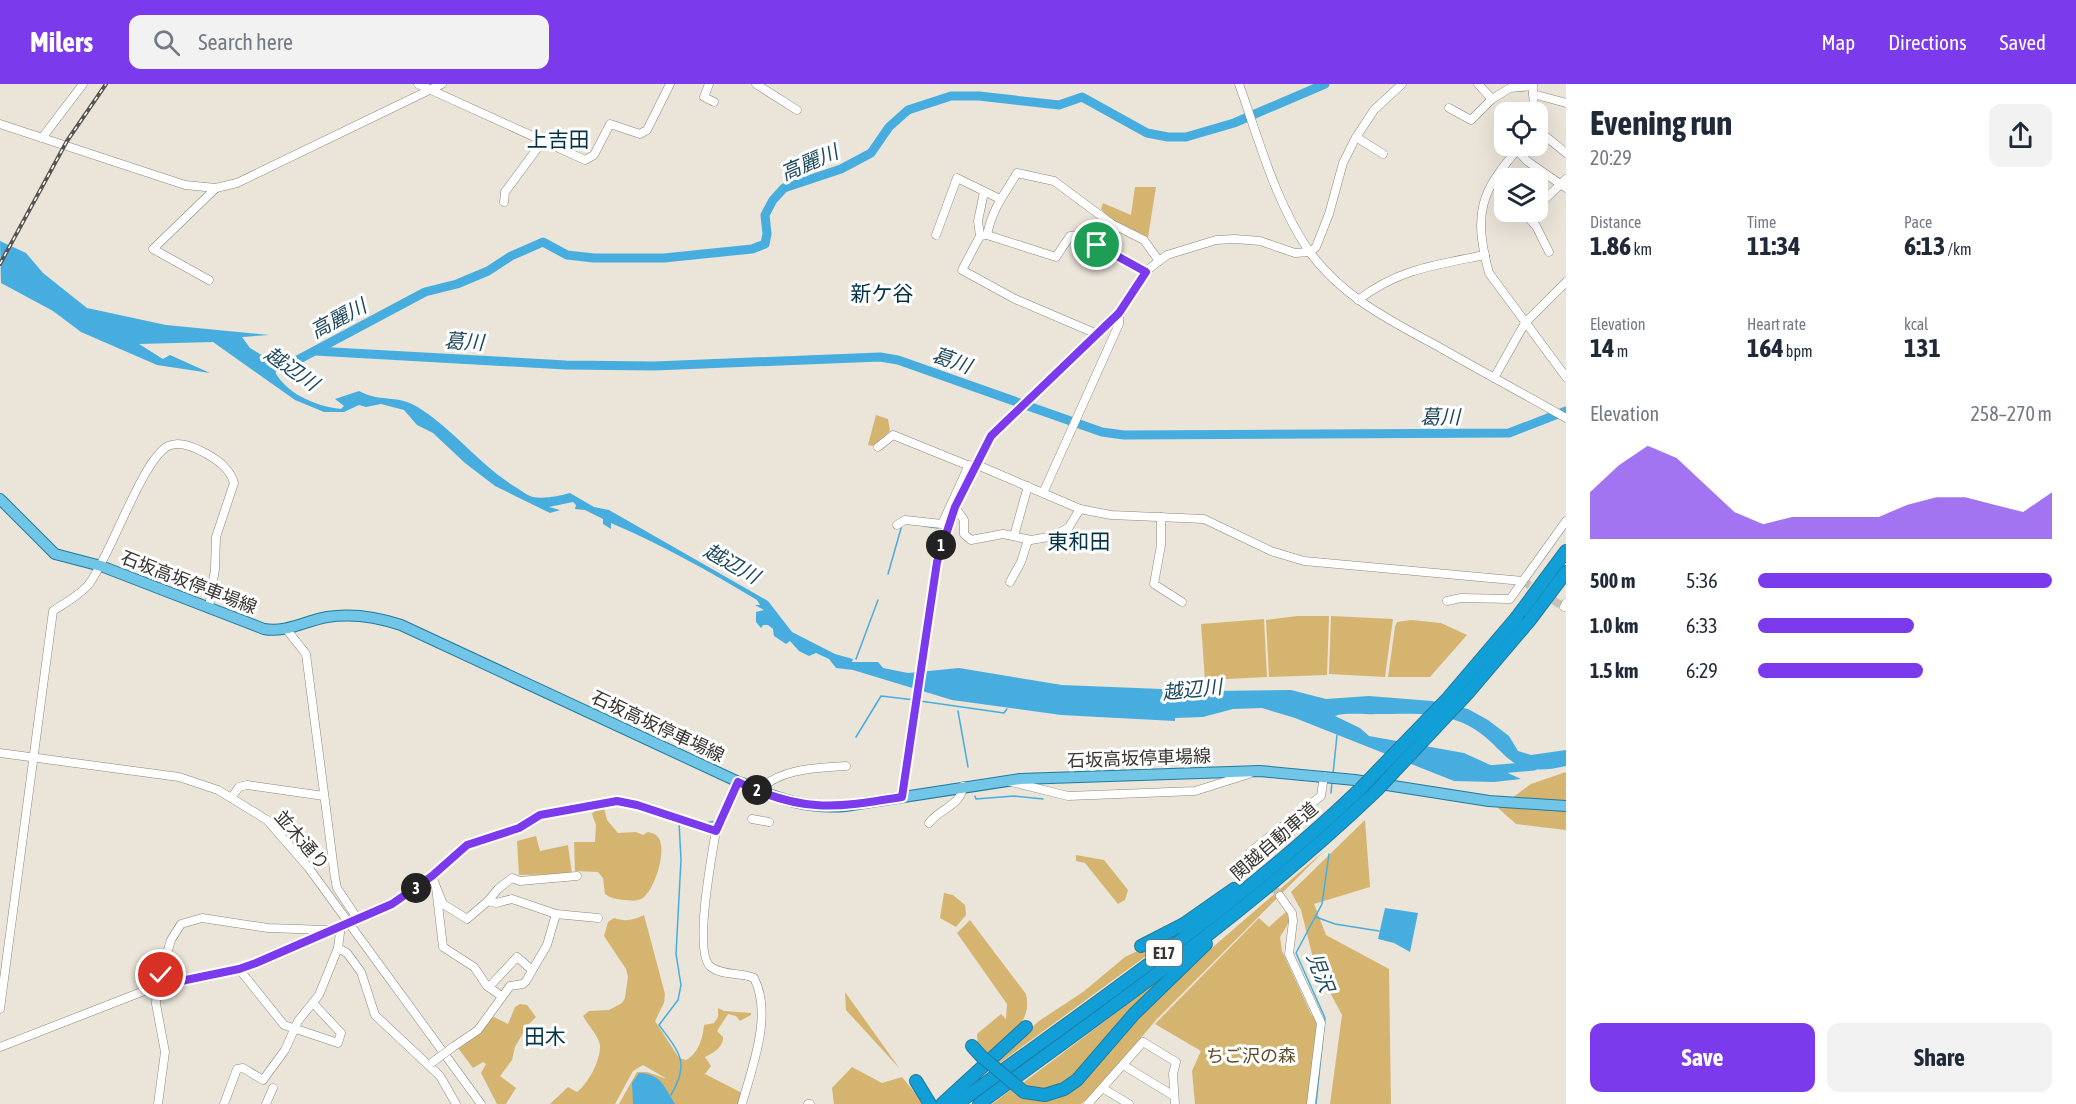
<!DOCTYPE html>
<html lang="en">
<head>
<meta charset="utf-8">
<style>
	:root { --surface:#fff; --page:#f2f2f3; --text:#1f2937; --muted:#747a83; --accent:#7c3aed }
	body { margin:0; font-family:"Asap Condensed","Noto Sans JP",sans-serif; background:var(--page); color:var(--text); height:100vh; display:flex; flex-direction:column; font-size:22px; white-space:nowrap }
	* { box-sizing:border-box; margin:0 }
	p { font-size:20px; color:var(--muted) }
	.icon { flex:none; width:33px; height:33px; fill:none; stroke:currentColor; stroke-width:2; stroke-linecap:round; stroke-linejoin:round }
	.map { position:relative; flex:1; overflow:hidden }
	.sheet { display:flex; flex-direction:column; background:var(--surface); width:510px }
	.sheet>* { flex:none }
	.buttons { position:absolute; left:1494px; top:18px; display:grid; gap:12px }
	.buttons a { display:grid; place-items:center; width:54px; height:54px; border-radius:12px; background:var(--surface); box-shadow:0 6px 24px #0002; font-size:30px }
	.pin { position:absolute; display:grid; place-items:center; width:51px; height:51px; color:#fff; margin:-26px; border:3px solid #fff; border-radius:50%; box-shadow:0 2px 6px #0007 }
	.km { position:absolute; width:30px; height:30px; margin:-15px; border-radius:50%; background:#222; color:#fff; font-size:16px; line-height:30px; text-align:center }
	.round { display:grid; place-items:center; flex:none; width:63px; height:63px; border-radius:12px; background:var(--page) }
	.head { display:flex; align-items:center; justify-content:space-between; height:102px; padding:0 24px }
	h1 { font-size:33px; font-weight:700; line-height:45px }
	.figures { display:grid; grid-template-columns:repeat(3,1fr); gap:9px; height:102px; padding:6px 24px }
	.figures div { display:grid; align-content:center }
	.figures b { font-size:26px; font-weight:700 }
	.figures small { font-size:16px; font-weight:400 }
	.figures p { font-size:16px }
	.chart { height:168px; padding:12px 24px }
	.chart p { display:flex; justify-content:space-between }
	.chart svg { width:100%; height:108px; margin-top:6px; fill:var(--accent); opacity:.7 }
	.action { display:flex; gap:12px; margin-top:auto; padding:12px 24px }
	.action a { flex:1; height:69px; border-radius:12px; background:var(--accent); color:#fff; font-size:24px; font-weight:700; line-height:69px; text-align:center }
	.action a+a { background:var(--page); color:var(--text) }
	ul { padding:0 24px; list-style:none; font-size:20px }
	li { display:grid; grid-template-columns:96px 72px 1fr; align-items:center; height:45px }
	li i { height:15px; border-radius:8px; background:var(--accent) }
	header { display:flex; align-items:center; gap:36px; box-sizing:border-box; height:84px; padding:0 30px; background:var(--accent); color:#fff }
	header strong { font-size:28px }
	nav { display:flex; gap:33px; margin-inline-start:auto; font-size:21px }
	.search { width:420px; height:54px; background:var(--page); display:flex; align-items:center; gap:15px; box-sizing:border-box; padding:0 21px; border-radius:12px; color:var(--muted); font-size:22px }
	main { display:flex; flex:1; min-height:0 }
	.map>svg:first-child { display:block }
	.green { fill:#d5b470 }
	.water { fill:#47addf }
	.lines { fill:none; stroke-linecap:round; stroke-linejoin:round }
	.stream { stroke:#47addf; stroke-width:1.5 }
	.river { stroke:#47addf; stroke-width:9 }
	.minor-tunnel { stroke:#c6c1b7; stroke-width:8; stroke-dasharray:8 4; stroke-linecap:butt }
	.minor-casing { stroke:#8c877d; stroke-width:9 }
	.major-casing { stroke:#1f7a9d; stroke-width:12 }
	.highway-casing { stroke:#1f7a9d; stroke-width:14 }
	.minor { stroke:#fff; stroke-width:8 }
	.major { stroke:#71c5e7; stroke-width:10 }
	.highway { stroke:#129fd7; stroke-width:12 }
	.rail-casing { stroke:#56544e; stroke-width:4 }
	.rail { stroke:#fff; stroke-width:1.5; stroke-dasharray:4.5; stroke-linecap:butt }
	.minor-bridge-casing { stroke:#8c877d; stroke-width:9; stroke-linecap:butt }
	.highway-bridge-casing { stroke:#1f7a9d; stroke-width:14; stroke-linecap:butt }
	.minor-bridge { stroke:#fff; stroke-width:8 }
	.highway-bridge { stroke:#129fd7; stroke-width:12 }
	.route-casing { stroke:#fff; stroke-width:12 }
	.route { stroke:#7c3aed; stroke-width:8 }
	.labels { text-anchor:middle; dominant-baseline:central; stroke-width:6; stroke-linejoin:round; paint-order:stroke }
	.shield { fill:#fff; stroke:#73726e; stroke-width:1.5 }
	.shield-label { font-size:16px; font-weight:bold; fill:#373530 }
	.street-label { font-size:18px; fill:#373530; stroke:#fff }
	.park-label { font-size:18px; fill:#5e4c26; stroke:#fff }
	.water-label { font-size:20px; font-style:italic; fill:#1d485d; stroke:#fff }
	.quarter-label { font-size:21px; fill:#043348; stroke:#fff }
</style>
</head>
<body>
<header>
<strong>Milers</strong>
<div class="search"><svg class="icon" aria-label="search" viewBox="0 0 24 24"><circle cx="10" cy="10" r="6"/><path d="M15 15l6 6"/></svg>Search here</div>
<nav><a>Map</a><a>Directions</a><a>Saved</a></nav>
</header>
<main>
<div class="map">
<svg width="1566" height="1020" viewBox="0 0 1566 1020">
	<rect width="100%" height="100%" fill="#eae4d9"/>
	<g class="green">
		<path d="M 1135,103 L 1156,103 L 1148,153 L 1110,135 L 1101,125 L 1103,119 L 1131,131 Z"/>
		<path d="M 876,331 L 888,335 L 890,347 L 873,362 L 868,361 Z"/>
		<path d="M 1297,532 L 1329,532 L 1327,591 L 1269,593 L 1266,536 Z"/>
		<path d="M 1331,532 L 1393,535 L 1385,593 L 1329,590 Z"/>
		<path d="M 1264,535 L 1267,593 L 1205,596 L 1201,540 Z"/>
		<path d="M 1411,536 L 1441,539 L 1467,551 L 1430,593 L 1388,593 L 1395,543 L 1397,538 Z"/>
		<path d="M 1566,688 L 1566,746 L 1516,740 L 1498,724 L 1531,700 Z"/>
		<path d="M 597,724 L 604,724 L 607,736 L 618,749 L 636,748 L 643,751 L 648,748 C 651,749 654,749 657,752 C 669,763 654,809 641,815 C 634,818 629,816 622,816 C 614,814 612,815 605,810 L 603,794 L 598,788 L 575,787 L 574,758 L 595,758 L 596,741 L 592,730 Z"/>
		<path d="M 1365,736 L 1370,803 L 1314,820 L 1326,851 L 1389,885 L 1391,1020 L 1330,1020 L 1342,931 L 1314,878 L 1301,826 L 1291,808 Z"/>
		<path d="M 536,752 L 540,767 L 568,761 L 572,790 L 519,791 L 517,757 Z"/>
		<path d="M 1324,767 L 1156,936 L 1096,1007 L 1081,1020 L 992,1020 L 1012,1005 L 1059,1012 L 1162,907 Z"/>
		<path d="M 1076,771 L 1104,776 L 1128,806 L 1125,816 L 1118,820 L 1085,779 L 1076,777 Z"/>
		<path d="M 944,809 L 953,811 L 965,821 L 966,831 L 956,843 L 940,834 Z"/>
		<path d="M 1287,827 L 1291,835 L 1280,853 L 1282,867 L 1312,932 L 1316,930 L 1318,938 L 1308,1020 L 1195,1020 L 1192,987 L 1201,967 L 1155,940 L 1259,834 L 1269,843 Z"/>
		<path d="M 644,831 L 665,910 L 664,919 L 655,937 L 679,974 L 686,976 C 698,970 703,954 704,941 L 714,939 L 718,933 L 718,924 L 724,927 L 751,929 L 751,931 L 740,937 L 736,932 L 728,930 L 717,947 L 723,953 C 724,963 713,969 705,973 L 711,982 L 705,990 L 742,1009 L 739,1020 L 619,1020 L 637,988 L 647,988 L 667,995 L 643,981 L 633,987 L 615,1020 L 550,1020 L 568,1003 L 577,1008 C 588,1000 601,976 600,961 C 598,951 588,941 583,932 L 589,927 L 609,926 L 622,919 L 625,914 L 628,893 L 626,885 L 604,852 L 608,838 L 614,834 C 625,838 634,836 644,831 Z"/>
		<path d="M 970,836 L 1026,910 C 1033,940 1006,954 987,971 L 978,961 L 977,950 L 1001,930 L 1006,935 L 1007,920 L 957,849 Z"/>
		<path d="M 1183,845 L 997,981 L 993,978 L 1039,937 L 1083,908 L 1125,873 Z"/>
		<path d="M 1170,888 L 1065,1000 L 1047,1007 L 1019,1002 Z"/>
		<path d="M 845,908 L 900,985 L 846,926 Z"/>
		<path d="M 520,920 L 527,921 L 536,933 L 527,942 L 515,963 L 512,976 L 500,992 L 516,1004 L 506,1020 L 497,1020 L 481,989 L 486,980 L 483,978 L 473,984 L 458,964 L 481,949 L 488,936 L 494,933 L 508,940 L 515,923 Z"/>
		<path d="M 852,983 L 882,999 L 902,993 L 924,1020 L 834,1020 L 832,1004 Z"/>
	</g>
	<g class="water">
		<path d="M 0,157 L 26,169 L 43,189 L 87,224 L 166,241 L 269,251 L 242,253 L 250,264 L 270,276 C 278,306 312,322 341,325 L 344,322 L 335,315 L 359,307 C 378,318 397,311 416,322 C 454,345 479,381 517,404 C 522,407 528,412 533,413 C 545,415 559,412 570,409 L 594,423 L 609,426 L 768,517 L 792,548 L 835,570 L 853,575 L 852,578 L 878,578 L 883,584 L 908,589 L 959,584 L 1062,601 L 1211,607 L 1291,606 L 1326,615 L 1369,612 L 1432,617 L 1468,625 L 1488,636 L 1509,652 L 1518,667 L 1531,671 L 1566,666 L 1566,682 C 1502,697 1509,660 1463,639 C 1437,627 1404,630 1376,630 C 1364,631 1346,628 1335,632 L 1360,644 L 1369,652 L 1464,669 L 1521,695 L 1494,698 L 1454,697 L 1295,634 L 1262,624 L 1233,625 L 1203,633 L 1175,634 L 1175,637 L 1061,631 L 952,616 L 853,586 L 836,584 L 829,575 L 816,569 L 809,572 L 799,567 L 790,557 L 786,560 L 774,552 L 773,545 L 768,541 L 763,541 L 761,544 L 756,538 L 756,528 L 764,526 L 755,521 L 760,521 L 757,516 C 710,488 661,460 611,439 L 611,445 L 603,440 L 603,435 L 585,426 L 575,425 L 576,421 L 573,418 L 549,423 L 560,426 L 550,429 L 495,402 L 465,379 L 433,349 L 417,341 L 404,326 L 381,320 L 366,323 L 359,321 L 344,328 L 324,328 L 295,316 L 213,258 L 139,260 L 163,275 L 170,271 L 210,289 L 157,281 L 81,248 L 53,227 L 1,199 Z"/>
		<path d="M 1385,824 L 1418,829 L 1410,868 L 1394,859 L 1378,855 Z"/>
		<path d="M 639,989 C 662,990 664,1003 675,1020 L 633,1020 L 632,999 Z"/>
	</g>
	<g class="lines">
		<g class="stream">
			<path d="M 924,442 L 938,444"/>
			<path d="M 888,490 L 902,441"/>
			<path d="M 856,575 L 878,516"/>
			<path d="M 920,617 L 1004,629 L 1007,625"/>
			<path d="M 958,627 L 968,683"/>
			<path d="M 856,653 L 881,612 L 915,616"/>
			<path d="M 1333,690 L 1337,651"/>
			<path d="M 743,694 L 761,698 L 766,696"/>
			<path d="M 1331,709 L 1332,698"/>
			<path d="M 975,712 L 976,715 L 1014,712 L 1043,715"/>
			<path d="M 704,739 L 717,737"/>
			<path d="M 1316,833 L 1335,840 L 1379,847"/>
			<path d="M 671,1011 C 690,979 680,969 659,941 L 678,916 L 681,901 L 676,870 L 681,776 L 679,738"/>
			<path d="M 1316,1020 L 1325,934 L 1296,869 L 1322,820 L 1329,770"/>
		</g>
		<g class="river">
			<path d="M 315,267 L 566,281 L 654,282 L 880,273 L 898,276 L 1102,348 L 1124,351 L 1509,349 L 1566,327"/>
			<path d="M 263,287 L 290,280 L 425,208 L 457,200 L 488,187 L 511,172 L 543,158 L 567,171 L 594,174 L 664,174 L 752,165 L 765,160 L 767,150 L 765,131 L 773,116 L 784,104 L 841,85 L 871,69 L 889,43 L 908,26 L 951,12 L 979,12 L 1059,21 L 1082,13 L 1147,49 L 1168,53 L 1186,53 L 1234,39 L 1325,0"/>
			<path d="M 1488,686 L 1534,682"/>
		</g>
		<g class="minor-tunnel">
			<path d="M 1523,497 L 1564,523"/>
			<path d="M 1251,776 L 1280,812"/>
		</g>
		<g class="minor-casing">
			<g id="minor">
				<path d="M 418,0 L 585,76 L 594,71 L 610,40 L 640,50 L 647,46 L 670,0"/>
				<path d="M 709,0 L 704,13 L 714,18"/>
				<path d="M 756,0 L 797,26"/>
				<path d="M 1239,0 C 1259,56 1275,117 1309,167 C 1342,213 1391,237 1439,263 C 1481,287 1524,310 1566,334"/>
				<path d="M 1478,0 L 1492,15 L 1510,4 L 1533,2"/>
				<path d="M 1533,6 L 1534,28"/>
				<path d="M 1533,10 L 1566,19"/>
				<path d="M 1449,24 L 1471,36 L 1492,15"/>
				<path d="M 0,40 L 185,101 L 216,104 L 237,99 L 442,0"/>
				<path d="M 1538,46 L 1566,69"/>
				<path d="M 1356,53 L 1383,70"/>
				<path d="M 42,54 L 83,0"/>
				<path d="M 1521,62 C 1480,107 1473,129 1489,189 L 1566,293"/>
				<path d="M 1517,66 L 1527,77 L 1566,104"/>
				<path d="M 504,118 L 505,108 L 542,58"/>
				<path d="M 1538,122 L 1566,95"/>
				<path d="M 1531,128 L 1527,132 L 1536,142 L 1549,168"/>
				<path d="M 936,151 L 957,94 L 1000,115"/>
				<path d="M 987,151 C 993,123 1003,113 1017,89 L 1054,97 L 1112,140 L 1144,156 L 1159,177"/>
				<path d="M 980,152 L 978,137 L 984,108"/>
				<path d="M 209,196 L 153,165 L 216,104"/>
				<path d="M 1358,216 C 1399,185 1435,181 1485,171"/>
				<path d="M 1097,250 L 1015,215 L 962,186 L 980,152 L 987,151 L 1056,173 L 1070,152 L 1077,152 L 1146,187"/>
				<path d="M 1494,294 L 1525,239 L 1566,198"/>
				<path d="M 878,363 L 893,351 L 972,383"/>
				<path d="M 975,380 L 1080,425 L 1111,431 L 1204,435 L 1271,467 L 1304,477 L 1523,497"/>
				<path d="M 1043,409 L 1119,240 L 1119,229"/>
				<path d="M 955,423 L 964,436 L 964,450 L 971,456 L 1003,450 L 1031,456 L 1054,452 L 1069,443 L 1080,425"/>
				<path d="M 1161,433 L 1161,461 L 1154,500 L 1182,518"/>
				<path d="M 897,441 L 905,436 L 942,440 L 969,381"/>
				<path d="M 1014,452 L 1028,402"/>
				<path d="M 1010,498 L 1021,478 L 1028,456"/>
				<path d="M 1447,517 L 1461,514 L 1510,515 L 1566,437"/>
				<path d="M 1564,523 L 1566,519"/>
				<path d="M 287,546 L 306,570 L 335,794 L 337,804 L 357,834"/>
				<path d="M 0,669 L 179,693 L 218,706 L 267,736 L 308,783 L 481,1020"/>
				<path d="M 1011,698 L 1068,712 L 1195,707 L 1249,690"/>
				<path d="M 759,707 C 779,684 818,684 846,682"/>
				<path d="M 232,713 L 239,703 L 247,701 L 324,712"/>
				<path d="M 902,713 L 939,469 L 955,423 L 991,353 L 1119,229 L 1146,187 L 1167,171 L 1216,156 L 1235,155 L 1260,157 L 1295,169 L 1310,168 L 1316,163 L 1329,130 L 1343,79 L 1355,55 L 1374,26 L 1402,0"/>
				<path d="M 752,735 L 769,738"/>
				<path d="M 929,739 C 939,725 962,721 963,702"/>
				<path d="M 716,747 C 712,770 693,870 711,883 C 723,892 740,888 754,894 C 773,931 752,983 742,1020"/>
				<path d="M 1251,776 L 1250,768 L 1321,712 L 1324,692"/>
				<path d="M 432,792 L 436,803 L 443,863 L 474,883 L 487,902 L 500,911"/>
				<path d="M 436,803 L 443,820 L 467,835 L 488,817 L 496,819 L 512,815 L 556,830 L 598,834"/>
				<path d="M 1280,812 L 1292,829 L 1293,837 L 1289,870 L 1321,939 L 1311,1020"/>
				<path d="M 488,817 L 498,805 L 512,794 L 520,797 L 577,792"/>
				<path d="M 341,841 L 338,864 L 347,869 L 361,888 L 375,931 L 440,992 L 456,1020"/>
				<path d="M 239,885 L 284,941 L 338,959 L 341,949 L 313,919"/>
				<path d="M 489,903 L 517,873 L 532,886"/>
				<path d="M 0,925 L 53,527 C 65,519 80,511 89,500 C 111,471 142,376 168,362 C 180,356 196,364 207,370 C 219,377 230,385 234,399 L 216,453 L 215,485 L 209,523"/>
				<path d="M 0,963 L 157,902 L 239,885 L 256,879 L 392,820 L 432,792 L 467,761 L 519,744 L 540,731 L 617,717 L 637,721 L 716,747 L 738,698"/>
				<path d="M 453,963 L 478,946 L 510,902 L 523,900 L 526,897 L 547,861 L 556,830"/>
				<path d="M 1123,981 L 1174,1012"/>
				<path d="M 1104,1005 L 1129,1020"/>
				<path d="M 158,1020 L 165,968 L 156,920 L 157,902 L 171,856 L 181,840 L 202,834 L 268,844 L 327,846"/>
				<path d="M 224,1020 L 237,985 L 243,984 L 263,996 L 285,966 L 298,937 L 319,911 L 338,864"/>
				<path d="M 266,1020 L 273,1004"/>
				<path d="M 808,1020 L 810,1020"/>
				<path d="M 1088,1020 L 1143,958 L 1176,978 L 1173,990 L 1175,1020"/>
			</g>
		</g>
		<g class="major-casing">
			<path id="major" d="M 0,415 L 55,470 L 101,482 L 264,545 C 286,549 305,537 327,533 C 352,529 377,533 401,541 L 745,701 C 780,715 807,725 845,722 L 1020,695 L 1260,687 L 1355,696 L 1489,717 L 1566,722"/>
		</g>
		<g class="highway-casing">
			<g id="highway">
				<path d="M 1517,533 L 1566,467"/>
				<path d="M 1530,536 L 1566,488"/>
				<path d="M 1141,862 L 1184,840 L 1234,805"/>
				<path d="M 972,962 L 981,972"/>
				<path d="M 916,997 L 930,1020"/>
				<path d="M 1024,1008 L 1045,1011 L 1064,1005 L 1077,996 L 1134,930 L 1206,860"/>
				<path d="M 942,1020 L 1026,943"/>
				<path d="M 957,1020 C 1094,919 1237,823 1360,705"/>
				<path d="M 979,1020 C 1115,921 1255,823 1377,706"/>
			</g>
		</g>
		<use href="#minor" class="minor"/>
		<use href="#major" class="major"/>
		<use href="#highway" class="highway"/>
		<g class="rail-casing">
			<path id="rail" d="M 0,180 L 67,57 L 106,0"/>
		</g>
		<use href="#rail" class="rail"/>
		<g class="minor-bridge-casing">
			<path id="minor-bridge" d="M 430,980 L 453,963"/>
		</g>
		<g class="highway-bridge-casing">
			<g id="highway-bridge">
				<path d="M 1360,705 L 1448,614 L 1517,533"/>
				<path d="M 1377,706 L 1468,609 L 1530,536"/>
				<path d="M 981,972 L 1024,1008"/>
			</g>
		</g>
		<use href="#minor-bridge" class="minor-bridge"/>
		<use href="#highway-bridge" class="highway-bridge"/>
	</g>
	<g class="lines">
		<g class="route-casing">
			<path id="route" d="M 161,891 L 157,902 L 239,885 L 256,879 L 392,820 L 432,792 L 467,761 L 519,744 L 540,731 L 617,717 L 637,721 L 716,747 L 738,698 C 802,729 834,724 902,713 L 937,478 L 955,423 L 991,352 L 1119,229 L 1146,188 L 1097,161"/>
		</g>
		<use href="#route" class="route"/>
	</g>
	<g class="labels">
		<rect class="shield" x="1146" y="856" width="36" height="26" rx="4.5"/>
		<g class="shield-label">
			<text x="1164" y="869">E17</text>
		</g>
		<g class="street-label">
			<text transform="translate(189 498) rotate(21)">石坂高坂停車場線</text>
			<text transform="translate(658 642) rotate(25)">石坂高坂停車場線</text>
			<text transform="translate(1139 674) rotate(-2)">石坂高坂停車場線</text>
			<text transform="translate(302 756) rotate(49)">並木通り</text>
			<text transform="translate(1274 757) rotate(-41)">関越自動車道</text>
		</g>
		<g class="park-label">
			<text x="1251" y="971">ちご沢の森</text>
		</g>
		<g class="water-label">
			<text transform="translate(809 78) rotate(-23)">高麗川</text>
			<text transform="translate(338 234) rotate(-28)">高麗川</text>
			<text transform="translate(464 257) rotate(3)">葛川</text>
			<text transform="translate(952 276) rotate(19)">葛川</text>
			<text transform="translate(292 284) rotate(35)">越辺川</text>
			<text x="1440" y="332">葛川</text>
			<text transform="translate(732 479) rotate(29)">越辺川</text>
			<text transform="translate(1192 605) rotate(-6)">越辺川</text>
			<text transform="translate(1321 888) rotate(69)">児沢</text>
		</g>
		<g class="quarter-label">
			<text x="558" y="55">上吉田</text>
			<text x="882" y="209">新ケ谷</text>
			<text x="1079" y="457">東和田</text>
			<text x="545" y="952">田木</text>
		</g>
	</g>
</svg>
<div class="buttons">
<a><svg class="icon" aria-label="locate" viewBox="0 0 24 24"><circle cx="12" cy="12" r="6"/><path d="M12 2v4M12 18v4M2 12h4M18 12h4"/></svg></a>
<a><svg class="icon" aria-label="layers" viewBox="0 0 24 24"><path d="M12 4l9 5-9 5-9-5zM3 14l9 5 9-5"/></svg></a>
</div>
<div class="pin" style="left:1097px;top:161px;background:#1e9e55"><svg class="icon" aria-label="arrive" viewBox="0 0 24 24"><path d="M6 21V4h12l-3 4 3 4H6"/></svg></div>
<div class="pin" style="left:161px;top:891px;background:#d93025"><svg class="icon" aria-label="check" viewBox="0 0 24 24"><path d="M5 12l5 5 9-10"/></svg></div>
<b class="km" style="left:941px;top:461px">1</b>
<b class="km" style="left:757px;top:706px">2</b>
<b class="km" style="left:416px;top:804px">3</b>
</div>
<section class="sheet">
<div class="head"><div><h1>Evening run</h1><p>20:29</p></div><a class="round"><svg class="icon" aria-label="share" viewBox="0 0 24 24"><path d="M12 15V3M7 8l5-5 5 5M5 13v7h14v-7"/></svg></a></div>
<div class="figures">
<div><p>Distance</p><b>1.86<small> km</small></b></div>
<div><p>Time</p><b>11:34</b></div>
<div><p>Pace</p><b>6:13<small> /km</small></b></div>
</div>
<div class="figures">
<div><p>Elevation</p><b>14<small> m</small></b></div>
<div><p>Heart rate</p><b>164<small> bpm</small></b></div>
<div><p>kcal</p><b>131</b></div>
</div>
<div class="chart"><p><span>Elevation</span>258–270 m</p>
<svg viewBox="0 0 160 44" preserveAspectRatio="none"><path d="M0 44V25L10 14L20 6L30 11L40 22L50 33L60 38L70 35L80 35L90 35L100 35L110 30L120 27L130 27L140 30L150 33L160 25V44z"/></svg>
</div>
<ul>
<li><b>500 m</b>5:36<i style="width:100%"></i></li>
<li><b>1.0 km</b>6:33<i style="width:53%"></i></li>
<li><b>1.5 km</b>6:29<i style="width:56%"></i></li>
</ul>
<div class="action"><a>Save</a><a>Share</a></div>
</section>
</main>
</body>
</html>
